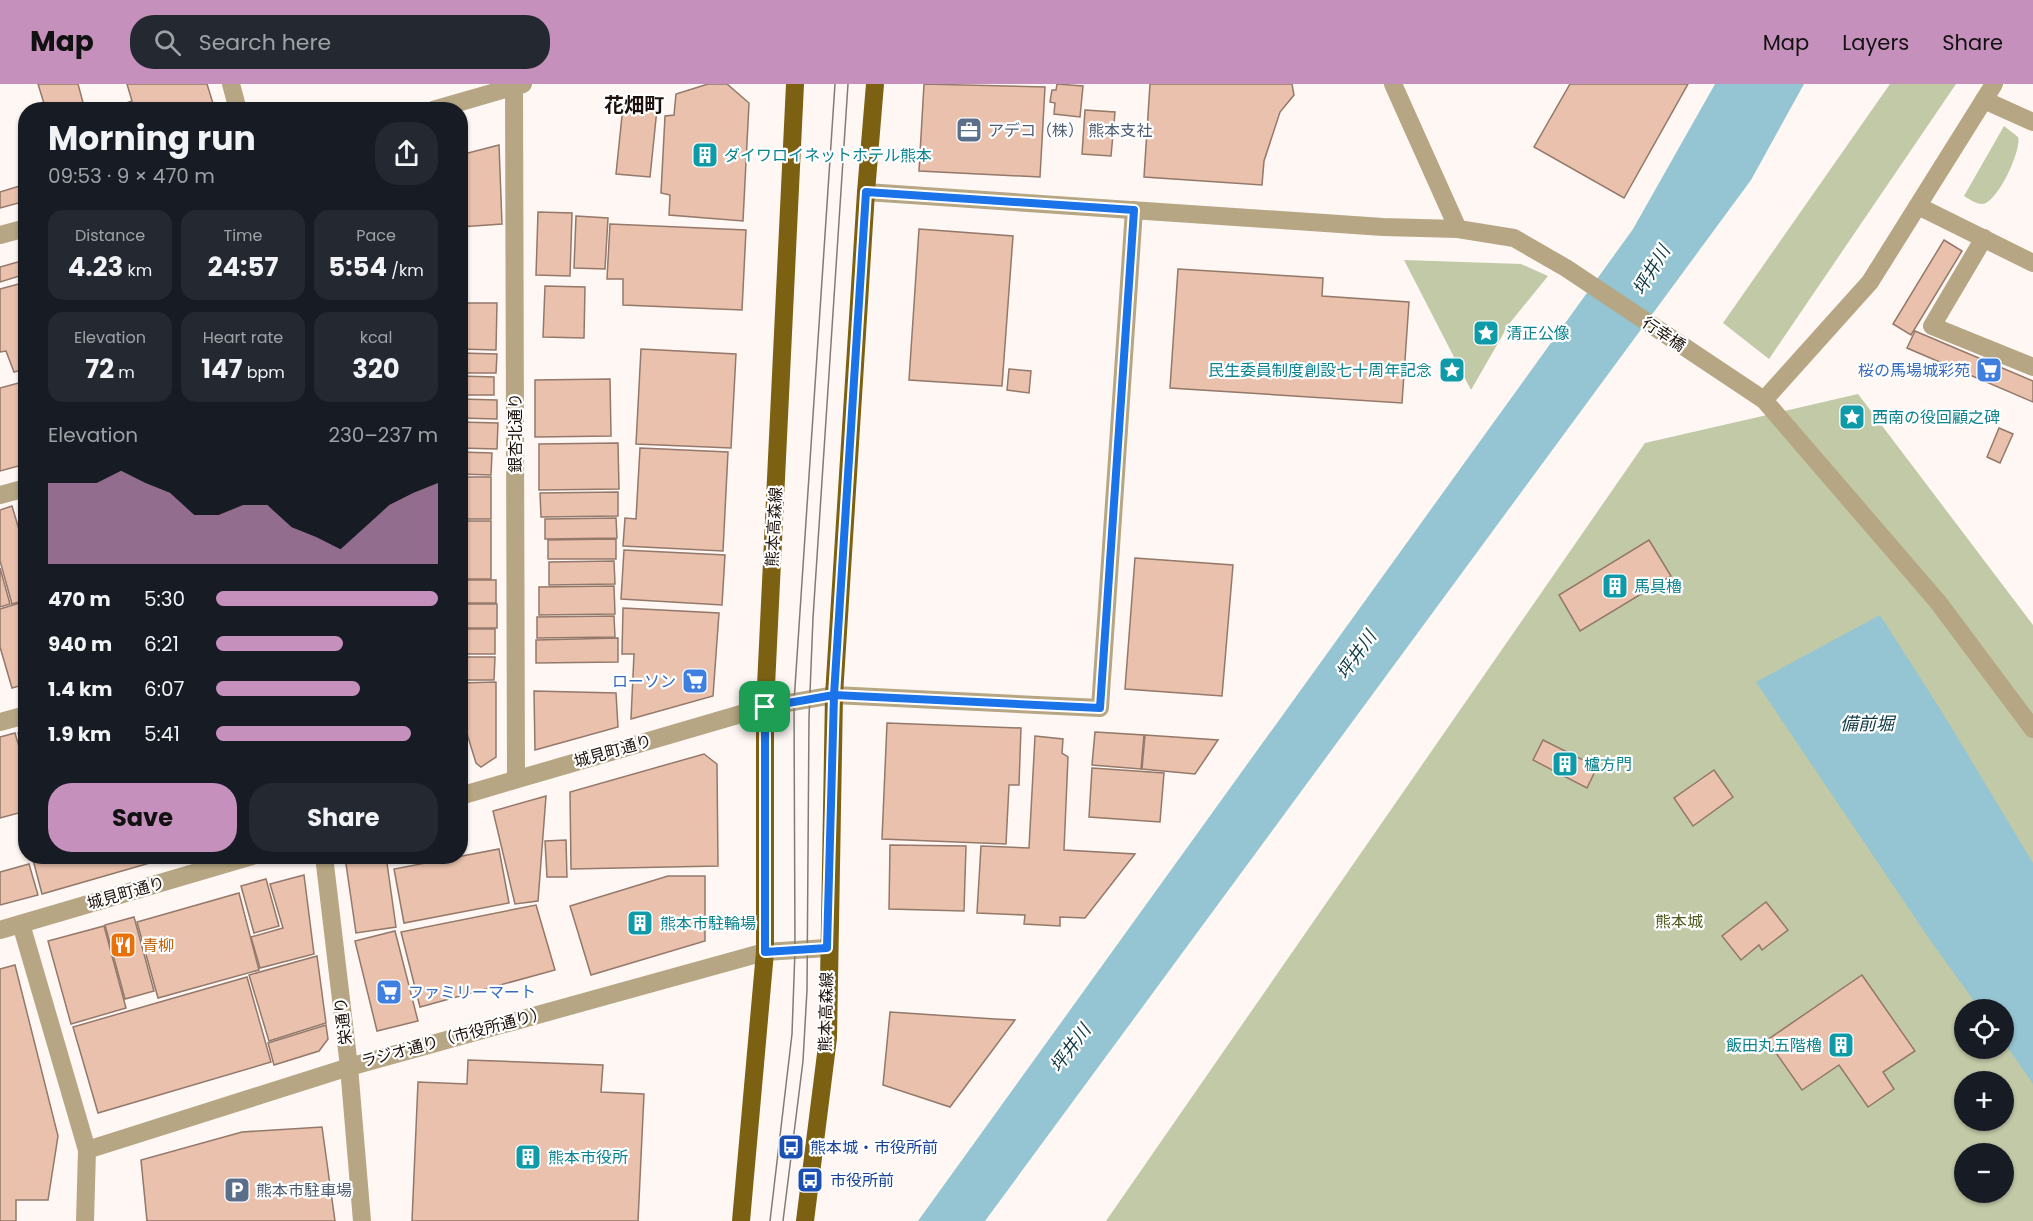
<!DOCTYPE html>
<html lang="en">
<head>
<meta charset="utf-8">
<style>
	:root { --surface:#171b24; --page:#242831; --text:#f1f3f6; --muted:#9ea1a6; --accent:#c690bc }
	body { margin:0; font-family:Poppins,"Noto Sans JP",sans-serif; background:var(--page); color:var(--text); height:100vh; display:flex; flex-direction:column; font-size:22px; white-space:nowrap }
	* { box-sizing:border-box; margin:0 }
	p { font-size:20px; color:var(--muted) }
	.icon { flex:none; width:33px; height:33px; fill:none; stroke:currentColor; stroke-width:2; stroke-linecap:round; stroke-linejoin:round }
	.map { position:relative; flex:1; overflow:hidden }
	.details { position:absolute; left:18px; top:18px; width:450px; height:762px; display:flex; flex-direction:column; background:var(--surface); border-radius:24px; box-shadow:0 2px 4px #0004 }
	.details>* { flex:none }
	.tools { position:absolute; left:1954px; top:915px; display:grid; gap:12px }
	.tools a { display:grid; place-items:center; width:60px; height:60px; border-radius:50%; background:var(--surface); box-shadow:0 2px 4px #0004; font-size:30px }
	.pin { position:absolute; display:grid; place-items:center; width:51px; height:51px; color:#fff; margin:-26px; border-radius:12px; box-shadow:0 3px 9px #0006 }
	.round { display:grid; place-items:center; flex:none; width:63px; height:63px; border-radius:24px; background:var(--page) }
	.summary { display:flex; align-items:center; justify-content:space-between; height:102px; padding:0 30px }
	h1 { font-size:33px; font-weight:700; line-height:45px }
	.metrics { display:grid; grid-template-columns:repeat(3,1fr); gap:9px; height:102px; padding:6px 30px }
	.metrics div { display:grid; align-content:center; border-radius:15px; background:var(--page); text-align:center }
	.metrics b { font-size:26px; font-weight:700 }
	.metrics small { font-size:16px; font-weight:400 }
	.metrics p { font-size:16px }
	.chart { height:168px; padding:12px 30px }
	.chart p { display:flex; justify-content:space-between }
	.chart svg { width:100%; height:108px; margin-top:6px; fill:var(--accent); opacity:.7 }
	.action { display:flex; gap:12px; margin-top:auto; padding:12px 30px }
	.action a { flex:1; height:69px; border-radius:24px; background:var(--accent); color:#111; font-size:24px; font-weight:700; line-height:69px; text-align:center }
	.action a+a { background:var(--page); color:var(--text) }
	ul { padding:0 30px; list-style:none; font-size:20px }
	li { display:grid; grid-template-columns:96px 72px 1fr; align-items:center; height:45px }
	li i { height:15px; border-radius:8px; background:var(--accent) }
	header { display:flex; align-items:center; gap:36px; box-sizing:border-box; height:84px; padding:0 30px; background:var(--accent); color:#111 }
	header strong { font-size:28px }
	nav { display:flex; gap:33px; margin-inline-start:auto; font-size:21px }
	.search { width:420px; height:54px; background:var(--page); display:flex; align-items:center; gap:15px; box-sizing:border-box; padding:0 21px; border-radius:24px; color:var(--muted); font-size:22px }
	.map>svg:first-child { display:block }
	.green { fill:#c1c9a7; fill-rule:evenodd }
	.water { fill:#95c5d2 }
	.building { fill:#e9c1ad; stroke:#947869; stroke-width:1.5 }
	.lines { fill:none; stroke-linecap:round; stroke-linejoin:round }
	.service { stroke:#b6a683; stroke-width:18 }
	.minor { stroke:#b6a683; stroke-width:18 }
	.tertiary { stroke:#b6a683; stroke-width:18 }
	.primary { stroke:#7d6113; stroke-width:18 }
	.tram { stroke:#837a76; stroke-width:1.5 }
	.route-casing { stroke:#fff; stroke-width:12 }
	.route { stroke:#1a73e8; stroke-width:8 }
	.labels { text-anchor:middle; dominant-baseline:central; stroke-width:4.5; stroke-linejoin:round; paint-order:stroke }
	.service-label { font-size:16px; fill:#4e5e75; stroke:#fff; text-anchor:start }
	.culture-label { font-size:16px; fill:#0d838f; stroke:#fff; text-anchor:start }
	.street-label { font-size:16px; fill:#1c110c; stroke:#fff }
	.shop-label { font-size:16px; fill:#366cbe; stroke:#fff; text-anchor:end }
	.park-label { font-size:16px; fill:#4f5a1e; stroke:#fff }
	.food-label { font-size:16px; fill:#c56008; stroke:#fff; text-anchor:start }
	.transit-label { font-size:16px; fill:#164399; stroke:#fff; text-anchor:start }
	.water-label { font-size:18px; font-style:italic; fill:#113c47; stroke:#fff }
	.quarter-label { font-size:20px; font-weight:bold; fill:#1c110c; stroke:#fff }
</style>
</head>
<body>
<header>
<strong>Map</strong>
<div class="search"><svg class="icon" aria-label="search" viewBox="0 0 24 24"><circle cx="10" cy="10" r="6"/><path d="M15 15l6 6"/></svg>Search here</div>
<nav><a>Map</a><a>Layers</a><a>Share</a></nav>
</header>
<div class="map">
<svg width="2033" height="1137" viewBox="0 0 2033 1137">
	<rect width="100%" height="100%" fill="#fef7f4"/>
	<g class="green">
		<path d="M 1890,0 L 1956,0 L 1769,275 L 1723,239 Z"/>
		<path d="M 2004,42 L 2018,53 C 2022,66 1997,120 1982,120 C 1976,120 1969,115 1964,112 Z"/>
		<path d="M 1404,176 L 1521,180 L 1548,192 L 1509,240 L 1471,306 Z"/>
		<path d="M 1858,310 L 2033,541 L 2033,1137 L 1106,1137 L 1645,359 ZM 1965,926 L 2004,926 L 2004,964 L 1965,964 ZM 1965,998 L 2004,998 L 2004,1036 L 1965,1036 ZM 1965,1070 L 2004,1070 L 2004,1108 L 1965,1108 Z"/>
	</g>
	<g class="water">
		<path d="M 1715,0 L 1804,0 L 1751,96 L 985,1137 L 918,1137 L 1633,145 Z"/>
		<path d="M 1880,531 L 1942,628 L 2033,779 L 2033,1000 L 2004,958 L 2004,926 L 1980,925 L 1932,859 L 1756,598 Z"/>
	</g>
	<g class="building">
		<path d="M 38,0 L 78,0 L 85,26 L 46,26 Z"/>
		<path d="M 127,0 L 207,0 L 215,26 L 107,26 L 132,17 Z"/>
		<path d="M 708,0 L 727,0 L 749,19 L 743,137 L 669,131 L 670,111 L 661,109 L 665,32 L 674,31 L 676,10 Z"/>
		<path d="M 924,0 L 1045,3 L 1040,93 L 919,87 Z"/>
		<path d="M 1057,0 L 1083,2 L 1080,33 L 1054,30 L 1055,19 L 1050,18 L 1052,6 L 1056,6 Z"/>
		<path d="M 1150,0 L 1292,0 L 1294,11 L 1280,28 L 1264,77 L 1262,101 L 1144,93 Z"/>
		<path d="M 1570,0 L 1688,0 L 1624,114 L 1534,63 Z"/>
		<path d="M 623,22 L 657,25 L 650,93 L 616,90 Z"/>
		<path d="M 1085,26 L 1115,28 L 1111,72 L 1082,70 Z"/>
		<path d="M 499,61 L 502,140 L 460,143 L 460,71 Z"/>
		<path d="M 26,100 L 26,117 L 0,124 L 0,108 Z"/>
		<path d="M 538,128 L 572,129 L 570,192 L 536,191 Z"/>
		<path d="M 576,132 L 608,134 L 605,185 L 574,184 Z"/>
		<path d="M 610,140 L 746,146 L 742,226 L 623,221 L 623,195 L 607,195 Z"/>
		<path d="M 919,145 L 1013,152 L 1002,302 L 909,296 Z"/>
		<path d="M 1944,156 L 1962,167 L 1911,251 L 1893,240 Z"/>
		<path d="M 25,176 L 26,190 L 0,198 L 0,183 Z"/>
		<path d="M 1178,185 L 1323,194 L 1322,212 L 1409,218 L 1402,319 L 1170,304 Z"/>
		<path d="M 26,198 L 26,285 L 14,288 L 6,267 L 0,268 L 0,205 Z"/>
		<path d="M 545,202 L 585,203 L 584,254 L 543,253 Z"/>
		<path d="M 460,219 L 497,219 L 496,266 L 460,265 Z"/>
		<path d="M 1915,247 L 2033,297 L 2033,318 L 1907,264 Z"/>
		<path d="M 641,265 L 736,270 L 731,364 L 636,360 Z"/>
		<path d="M 460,269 L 497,270 L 496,289 L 460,289 Z"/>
		<path d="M 1009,285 L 1031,287 L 1029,309 L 1007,306 Z"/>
		<path d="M 460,292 L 494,293 L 494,311 L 460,311 Z"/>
		<path d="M 610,295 L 611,352 L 535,353 L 535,296 Z"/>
		<path d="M 26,297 L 26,380 L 0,387 L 0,304 Z"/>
		<path d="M 460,315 L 497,316 L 497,335 L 460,334 Z"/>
		<path d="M 460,338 L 498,339 L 497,365 L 460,364 Z"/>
		<path d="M 1999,344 L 2013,350 L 2000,379 L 1987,373 Z"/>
		<path d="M 618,359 L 619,405 L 539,406 L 539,360 Z"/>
		<path d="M 640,364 L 728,368 L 723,467 L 623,462 L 625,434 L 636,435 Z"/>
		<path d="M 460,368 L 492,369 L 491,391 L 460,390 Z"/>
		<rect x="460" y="393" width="31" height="42"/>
		<path d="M 618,408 L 618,432 L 541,433 L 540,409 Z"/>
		<path d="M 12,422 L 26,469 L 26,516 L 12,520 L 0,477 L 0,426 Z"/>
		<path d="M 616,434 L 617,454 L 545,455 L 545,435 Z"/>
		<rect x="460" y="437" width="31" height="58"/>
		<path d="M 616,455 L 616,475 L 548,475 L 548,456 Z"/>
		<path d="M 1649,456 L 1671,492 L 1580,547 L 1559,511 Z"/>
		<path d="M 624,466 L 725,471 L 722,521 L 621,515 Z"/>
		<path d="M 1135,474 L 1233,481 L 1222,612 L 1125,605 Z"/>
		<path d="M 614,477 L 615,500 L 549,501 L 549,478 Z"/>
		<path d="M 0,484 L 10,520 L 0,523 Z"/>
		<rect x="460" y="496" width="36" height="23"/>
		<path d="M 614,502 L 615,530 L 539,531 L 539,503 Z"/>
		<path d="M 26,517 L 26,600 L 12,604 L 0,563 L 0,525 Z"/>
		<rect x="460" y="520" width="37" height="24"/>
		<path d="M 623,524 L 719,529 L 713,612 L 631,635 L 634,570 L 622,570 Z"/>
		<path d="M 614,532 L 615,553 L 537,554 L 537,533 Z"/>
		<rect x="460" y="545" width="35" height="25"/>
		<path d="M 618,554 L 618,578 L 536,579 L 536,556 Z"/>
		<path d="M 460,573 L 495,573 L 494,596 L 460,596 Z"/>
		<path d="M 496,598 L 496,673 L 481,683 L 476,679 L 460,627 L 460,599 Z"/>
		<path d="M 534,607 L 616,609 L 618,643 L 535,666 Z"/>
		<path d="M 887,639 L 1021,644 L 1019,701 L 1009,701 L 1006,760 L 882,755 Z"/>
		<path d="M 26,647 L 26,675 L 18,649 Z"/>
		<path d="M 1095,648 L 1144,651 L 1141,685 L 1092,681 Z"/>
		<path d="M 15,649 L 26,686 L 26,727 L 0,734 L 0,653 Z"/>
		<path d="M 1145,651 L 1218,656 L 1195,690 L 1142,685 Z"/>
		<path d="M 1035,652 L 1063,655 L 1062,669 L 1068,673 L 1064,766 L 1135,770 L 1085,834 L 1060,833 L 1060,842 L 1024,840 L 1025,831 L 977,829 L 981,762 L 1029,764 Z"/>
		<path d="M 1543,656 L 1597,683 L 1587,704 L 1533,676 Z"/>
		<path d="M 704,670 L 717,680 L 718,782 L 571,785 L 570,708 Z"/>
		<path d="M 1092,684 L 1164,689 L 1160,738 L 1089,733 Z"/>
		<path d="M 1714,686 L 1733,713 L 1693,742 L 1674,714 Z"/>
		<path d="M 546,712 L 538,817 L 515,820 L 493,727 Z"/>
		<path d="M 566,756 L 567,793 L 547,793 L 545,757 Z"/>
		<path d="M 890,761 L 966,762 L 964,827 L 889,825 Z"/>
		<path d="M 499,765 L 509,819 L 404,839 L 394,785 Z"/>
		<path d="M 32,772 L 174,772 L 42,810 Z"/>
		<path d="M 352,772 L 386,772 L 396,843 L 356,849 L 346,780 Z"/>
		<path d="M 29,780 L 38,811 L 0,821 L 0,788 Z"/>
		<path d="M 304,791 L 314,870 L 260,884 L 251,853 L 283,844 L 270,800 Z"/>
		<path d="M 668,792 L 705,792 L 705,857 L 591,891 L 570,822 Z"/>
		<path d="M 266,795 L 279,842 L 254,849 L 241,802 Z"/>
		<path d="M 239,809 L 259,886 L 158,914 L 137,838 Z"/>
		<path d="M 1766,818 L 1788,846 L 1762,866 L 1759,861 L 1741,876 L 1722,852 Z"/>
		<path d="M 536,821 L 555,886 L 420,923 L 401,848 Z"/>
		<path d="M 134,833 L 154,907 L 125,915 L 105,841 Z"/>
		<path d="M 104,842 L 126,924 L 71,940 L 48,857 Z"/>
		<path d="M 395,847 L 418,937 L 377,947 L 355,857 Z"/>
		<path d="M 317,872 L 326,939 L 269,957 L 249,891 Z"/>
		<path d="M 15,881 L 58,1052 L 48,1116 L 16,1116 L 16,1137 L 0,1137 L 0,885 Z"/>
		<path d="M 1862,891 L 1915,967 L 1883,988 L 1894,1005 L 1868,1023 L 1839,981 L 1802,1006 L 1767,956 Z"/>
		<path d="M 247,893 L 271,978 L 98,1029 L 73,943 Z"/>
		<path d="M 890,928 L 995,935 L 1015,936 L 950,1023 L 883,1001 Z"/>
		<path d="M 326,941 L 328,955 L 319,967 L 274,981 L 268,959 Z"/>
		<path d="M 468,976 L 603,981 L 601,1008 L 644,1010 L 638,1137 L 412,1137 L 418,998 L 467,1000 Z"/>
		<path d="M 322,1043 L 335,1137 L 147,1137 L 141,1076 L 242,1048 Z"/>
	</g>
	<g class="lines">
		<g class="service">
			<path d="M 1984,16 L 2033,38"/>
			<path d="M 1918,122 L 2033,179"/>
			<path d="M 1984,154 L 1932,242 L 2033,283"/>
		</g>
		<g class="minor">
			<path d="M 231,0 L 238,26"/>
			<path d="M 514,0 L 516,695"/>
			<path d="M 866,108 L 1383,143 L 1458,145 L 1514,154 L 1566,184 L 1764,316 L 1938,518 L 2033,645"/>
			<path d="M 1764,316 L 1870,198 L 1994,0"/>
			<path d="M 0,411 L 26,404"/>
			<path d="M 0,638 L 26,631"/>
			<path d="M 460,712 L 765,623 L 834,611 L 1100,624 L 1134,126"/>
			<path d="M 324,772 L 349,983 L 362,1137"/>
			<path d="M 21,840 L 87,1066 L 85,1137"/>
			<path d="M 0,846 L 252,772"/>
			<path d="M 87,1066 L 349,983 L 765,868 L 827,864"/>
		</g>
		<g class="tertiary">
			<path d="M 1393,0 L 1458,145"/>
			<path d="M 433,26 L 523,0"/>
			<path d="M 0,151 L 26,144"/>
		</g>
		<g class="primary">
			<path d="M 741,1137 L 765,868 L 765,623 L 795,0"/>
			<path d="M 805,1137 L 828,954 L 834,611 L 866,108 L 875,0"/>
		</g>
		<g class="tram">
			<path d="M 770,1137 L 792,950 L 795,866 L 794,618 L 835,0"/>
			<path d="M 783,1137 L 803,977 L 807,906 L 809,633 L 813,534 L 848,0"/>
		</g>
	</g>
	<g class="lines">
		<g class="route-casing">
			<path id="route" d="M 765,623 L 765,868 L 827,864 L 834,611 L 1100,624 L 1134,126 L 866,108 L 834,611 L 765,623"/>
		</g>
		<use href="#route" class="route"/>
	</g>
	<defs>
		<g id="office-square" transform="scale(1.35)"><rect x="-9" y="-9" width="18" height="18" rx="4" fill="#5c6f8a" stroke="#fff"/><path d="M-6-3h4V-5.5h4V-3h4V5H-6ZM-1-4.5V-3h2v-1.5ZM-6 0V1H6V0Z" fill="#fff"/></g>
		<g id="building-square" transform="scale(1.35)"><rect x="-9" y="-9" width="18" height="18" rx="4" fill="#0f9aa8" stroke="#fff"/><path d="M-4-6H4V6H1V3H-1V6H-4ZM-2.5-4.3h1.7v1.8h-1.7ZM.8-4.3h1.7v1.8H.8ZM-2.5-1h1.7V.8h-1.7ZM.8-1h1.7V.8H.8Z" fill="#fff"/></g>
		<g id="sight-square" transform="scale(1.35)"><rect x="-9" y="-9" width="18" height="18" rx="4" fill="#0f9aa8" stroke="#fff"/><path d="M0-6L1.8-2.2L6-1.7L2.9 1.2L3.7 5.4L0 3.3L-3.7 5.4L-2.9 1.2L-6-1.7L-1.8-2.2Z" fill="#fff"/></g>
		<g id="supermarket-square" transform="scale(1.35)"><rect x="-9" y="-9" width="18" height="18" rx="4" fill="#3f7fe0" stroke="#fff"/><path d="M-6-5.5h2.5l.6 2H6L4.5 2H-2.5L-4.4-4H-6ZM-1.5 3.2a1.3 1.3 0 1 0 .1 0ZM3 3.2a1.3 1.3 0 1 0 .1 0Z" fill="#fff"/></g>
		<g id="restaurant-square" transform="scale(1.35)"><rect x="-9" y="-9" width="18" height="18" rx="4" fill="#e8710a" stroke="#fff"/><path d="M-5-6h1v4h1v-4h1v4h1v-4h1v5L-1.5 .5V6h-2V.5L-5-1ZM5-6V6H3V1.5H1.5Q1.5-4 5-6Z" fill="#fff"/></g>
		<g id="bus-square" transform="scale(1.35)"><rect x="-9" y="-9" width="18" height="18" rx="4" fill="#1a4fb4" stroke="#fff"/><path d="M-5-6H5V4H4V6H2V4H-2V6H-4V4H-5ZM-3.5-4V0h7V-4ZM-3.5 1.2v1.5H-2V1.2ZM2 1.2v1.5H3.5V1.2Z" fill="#fff"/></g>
		<g id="parking-square" transform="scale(1.35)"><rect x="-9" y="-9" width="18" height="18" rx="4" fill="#5c6f8a" stroke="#fff"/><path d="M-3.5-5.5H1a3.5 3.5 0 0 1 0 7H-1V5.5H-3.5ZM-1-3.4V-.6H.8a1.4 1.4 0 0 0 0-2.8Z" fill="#fff"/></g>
	</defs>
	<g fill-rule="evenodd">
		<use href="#office-square" x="969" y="46"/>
		<use href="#building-square" x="705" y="71"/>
		<use href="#sight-square" x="1486" y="249"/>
		<use href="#sight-square" x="1452" y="286"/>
		<use href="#supermarket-square" x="1989" y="286"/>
		<use href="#sight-square" x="1852" y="333"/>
		<use href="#building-square" x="1615" y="502"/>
		<use href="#supermarket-square" x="695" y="597"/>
		<use href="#building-square" x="1565" y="680"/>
		<use href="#building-square" x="640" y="839"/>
		<use href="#restaurant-square" x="123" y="861"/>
		<use href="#supermarket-square" x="389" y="908"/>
		<use href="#building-square" x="1841" y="961"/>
		<use href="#bus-square" x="791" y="1063"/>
		<use href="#building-square" x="528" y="1073"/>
		<use href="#bus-square" x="810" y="1096"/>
		<use href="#parking-square" x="237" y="1106"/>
	</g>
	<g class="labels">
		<g class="service-label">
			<text x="988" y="46">アデコ（株） 熊本支社</text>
			<text x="256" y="1106">熊本市駐車場</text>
		</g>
		<g class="culture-label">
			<text x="724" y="71">ダイワロイネットホテル熊本</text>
			<text x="1506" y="249">清正公像</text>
			<text x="1432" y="286" text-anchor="end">民生委員制度創設七十周年記念</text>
			<text x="1872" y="333">西南の役回顧之碑</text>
			<text x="1634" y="502">馬具櫓</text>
			<text x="1584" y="680">櫨方門</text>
			<text x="660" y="839">熊本市駐輪場</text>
			<text x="1822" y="961" text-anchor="end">飯田丸五階櫓</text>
			<text x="548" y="1073">熊本市役所</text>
		</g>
		<g class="street-label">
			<text transform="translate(1664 250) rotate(34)">行幸橋</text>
			<text transform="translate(515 349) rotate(-90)">銀杏北通り</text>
			<text transform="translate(774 443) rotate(-87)">熊本高森線</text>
			<text transform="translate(613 667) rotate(-16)">城見町通り</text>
			<text transform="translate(126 809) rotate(-16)">城見町通り</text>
			<text transform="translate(826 928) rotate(-89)">熊本高森線</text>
			<text transform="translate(343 937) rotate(-97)">栄通り</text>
			<text transform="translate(454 953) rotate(-15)">ラジオ通り（市役所通り）</text>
		</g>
		<g class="shop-label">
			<text x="1970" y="286">桜の馬場城彩苑</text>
			<text x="676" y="597">ローソン</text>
			<text x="408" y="908" text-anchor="start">ファミリーマート</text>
		</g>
		<g class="park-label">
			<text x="1679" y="837">熊本城</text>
		</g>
		<g class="food-label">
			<text x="142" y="861">青柳</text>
		</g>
		<g class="transit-label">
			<text x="810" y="1063">熊本城・市役所前</text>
			<text x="830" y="1096">市役所前</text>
		</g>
		<g class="water-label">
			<text transform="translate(1651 186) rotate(-59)">坪井川</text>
			<text transform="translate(1356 571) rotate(-55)">坪井川</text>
			<text x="1867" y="639">備前堀</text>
			<text transform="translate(1070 964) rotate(-53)">坪井川</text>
		</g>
		<g class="quarter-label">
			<text x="634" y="21">花畑町</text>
		</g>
	</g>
</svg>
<div class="tools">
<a><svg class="icon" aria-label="locate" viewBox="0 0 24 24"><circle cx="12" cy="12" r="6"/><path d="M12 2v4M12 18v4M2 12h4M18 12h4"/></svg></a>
<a>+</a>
<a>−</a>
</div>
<div class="pin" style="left:765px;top:623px;background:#1e9e55"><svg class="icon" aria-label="arrive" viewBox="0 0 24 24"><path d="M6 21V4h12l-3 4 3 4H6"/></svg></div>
<section class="details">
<div class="summary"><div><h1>Morning run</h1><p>09:53 · 9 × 470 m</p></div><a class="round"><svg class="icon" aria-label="share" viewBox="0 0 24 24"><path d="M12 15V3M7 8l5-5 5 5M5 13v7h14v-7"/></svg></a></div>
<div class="metrics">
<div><p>Distance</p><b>4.23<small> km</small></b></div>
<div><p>Time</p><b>24:57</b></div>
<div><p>Pace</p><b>5:54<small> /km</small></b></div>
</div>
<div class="metrics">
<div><p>Elevation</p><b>72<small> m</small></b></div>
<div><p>Heart rate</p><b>147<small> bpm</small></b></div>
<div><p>kcal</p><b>320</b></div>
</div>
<div class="chart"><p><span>Elevation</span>230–237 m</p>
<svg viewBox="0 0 160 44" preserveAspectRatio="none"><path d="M0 44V11L10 11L20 11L30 6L40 11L50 15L60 24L70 24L80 20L90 20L100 29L110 33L120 38L130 29L140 20L150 15L160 11V44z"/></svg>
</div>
<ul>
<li><b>470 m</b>5:30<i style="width:100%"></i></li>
<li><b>940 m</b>6:21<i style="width:57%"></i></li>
<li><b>1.4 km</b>6:07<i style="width:65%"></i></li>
<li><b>1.9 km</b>5:41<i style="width:88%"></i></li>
</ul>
<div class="action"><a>Save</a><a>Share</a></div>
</section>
</div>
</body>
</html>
